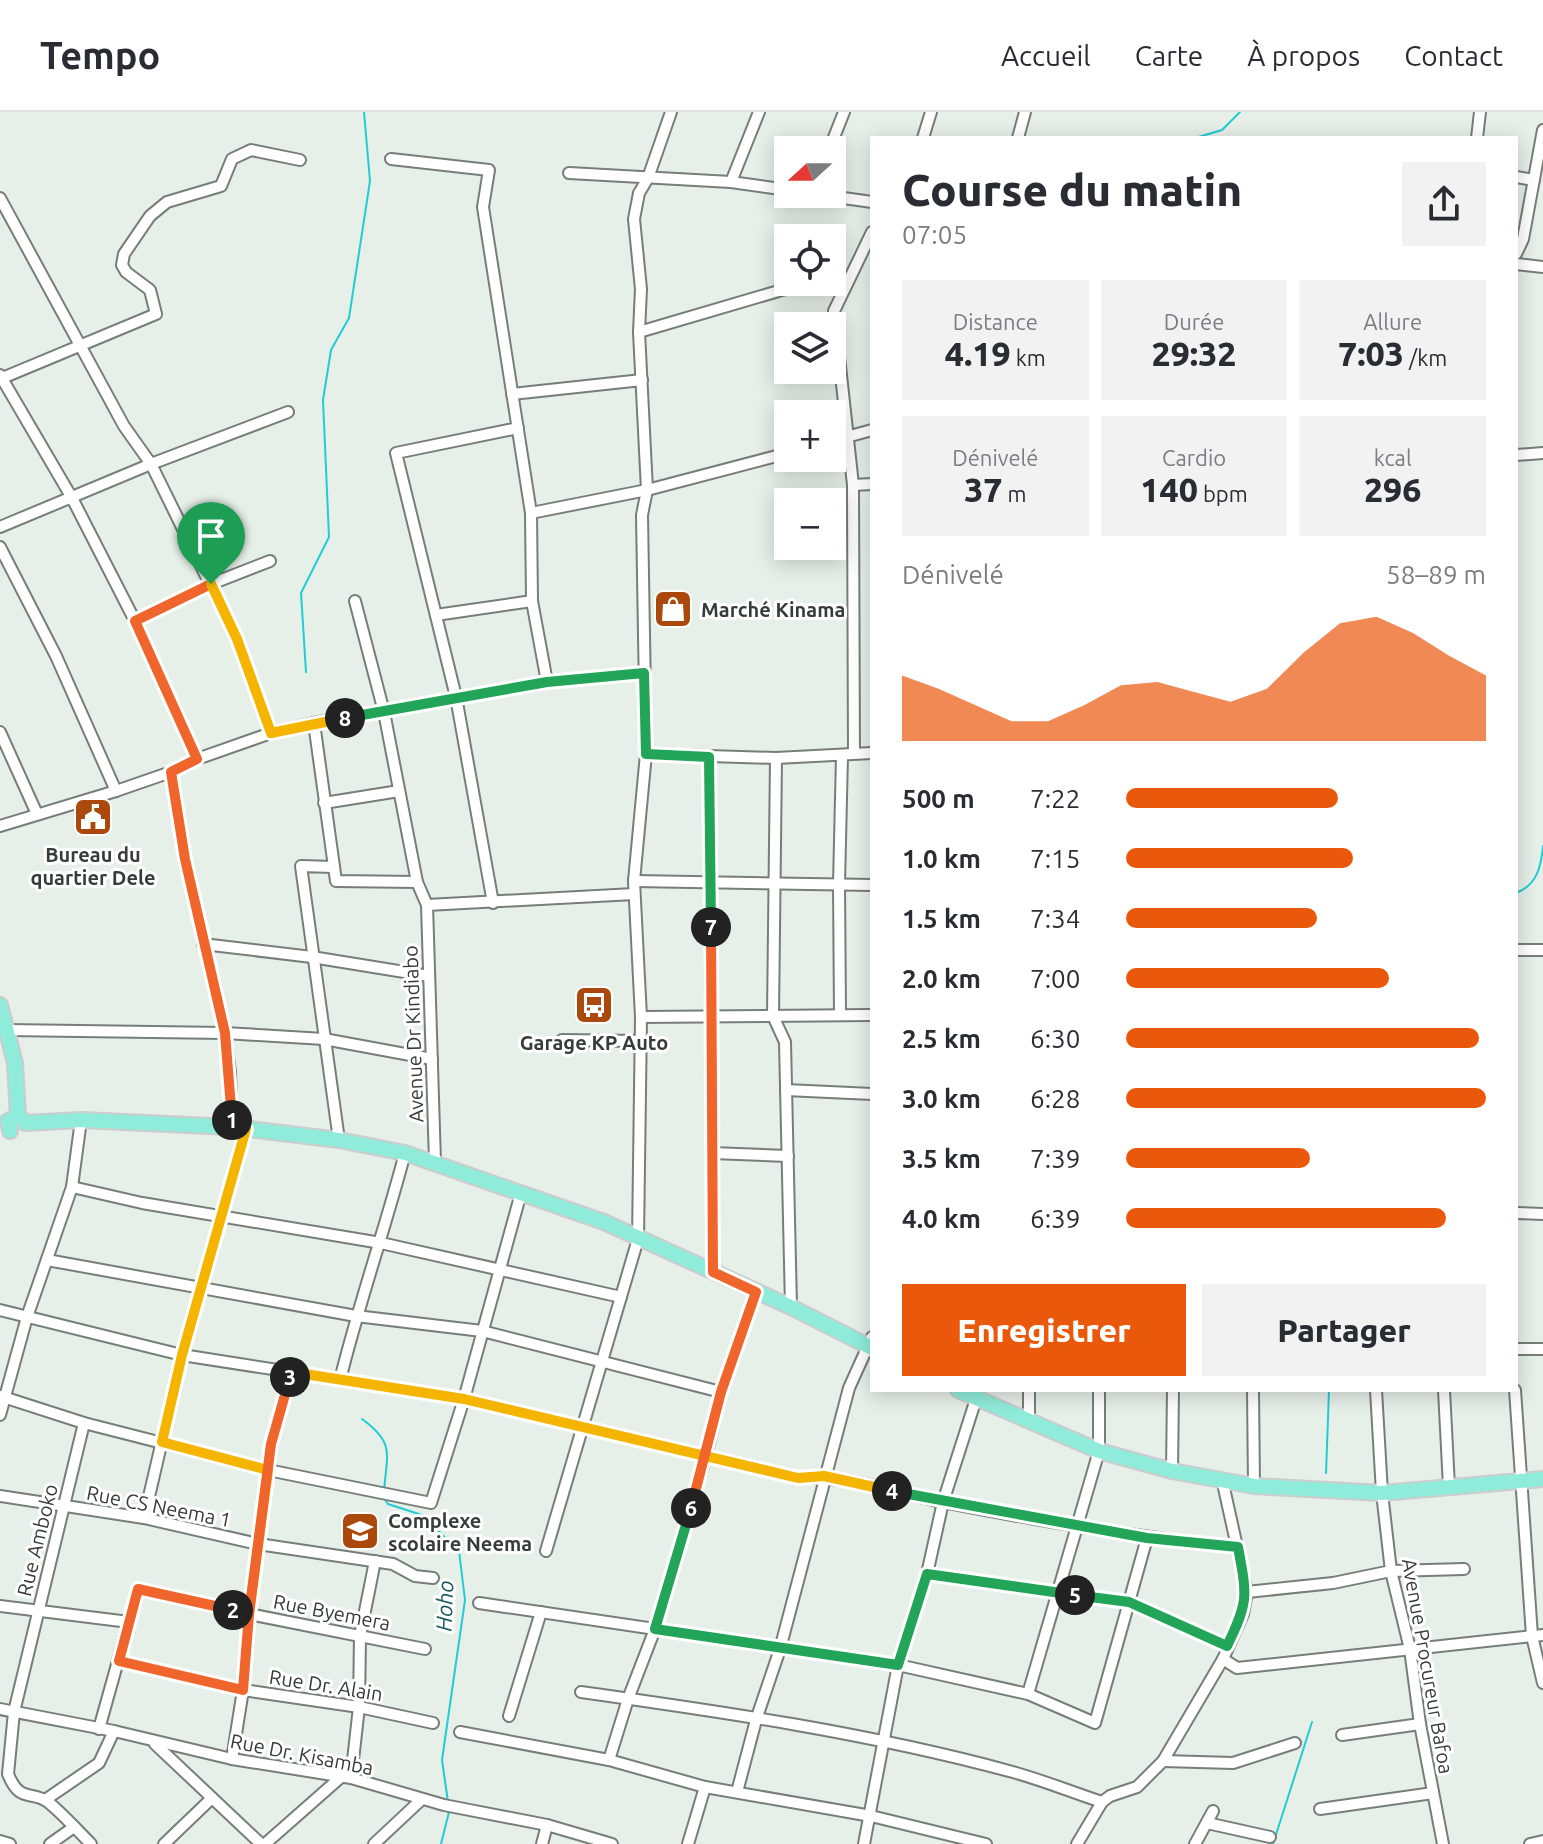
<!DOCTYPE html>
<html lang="fr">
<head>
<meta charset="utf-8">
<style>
	:root { --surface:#fff; --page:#f2f2f3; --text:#2b2b33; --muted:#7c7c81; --line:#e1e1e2; --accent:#ea580c }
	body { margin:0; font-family:Ubuntu,sans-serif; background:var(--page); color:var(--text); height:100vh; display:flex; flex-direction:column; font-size:30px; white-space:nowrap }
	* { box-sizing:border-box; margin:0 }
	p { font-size:26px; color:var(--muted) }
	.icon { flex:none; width:44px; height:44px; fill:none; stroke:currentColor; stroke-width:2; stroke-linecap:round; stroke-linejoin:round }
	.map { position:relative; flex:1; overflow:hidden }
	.side { position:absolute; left:870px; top:24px; width:648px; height:1256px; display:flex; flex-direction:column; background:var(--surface); border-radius:0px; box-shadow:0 4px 20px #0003 }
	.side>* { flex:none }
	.needle { width:52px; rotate:249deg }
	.fabs { position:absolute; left:774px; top:24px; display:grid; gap:16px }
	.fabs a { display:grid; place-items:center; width:72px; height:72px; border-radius:0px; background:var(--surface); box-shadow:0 4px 20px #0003; font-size:40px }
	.pin { position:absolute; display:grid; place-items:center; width:68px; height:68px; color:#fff; margin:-82px -34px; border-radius:50% 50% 50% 0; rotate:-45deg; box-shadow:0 0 8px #0007 }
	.pin .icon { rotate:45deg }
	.km { position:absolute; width:40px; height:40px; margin:-20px; border-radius:50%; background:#222; color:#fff; font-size:22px; line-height:40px; text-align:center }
	.round { display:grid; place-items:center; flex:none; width:84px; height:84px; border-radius:0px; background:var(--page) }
	.summary { display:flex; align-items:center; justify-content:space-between; height:136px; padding:0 32px }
	h1 { font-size:44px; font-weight:800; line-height:60px }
	.stats { display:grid; grid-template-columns:repeat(3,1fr); gap:12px; height:136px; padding:8px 32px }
	.stats div { display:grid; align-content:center; border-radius:0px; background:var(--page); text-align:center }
	.stats b { font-size:34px; font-weight:800 }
	.stats small { font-size:22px; font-weight:400 }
	.stats p { font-size:22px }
	.chart { height:224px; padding:16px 32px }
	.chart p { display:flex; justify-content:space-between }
	.chart svg { width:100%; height:144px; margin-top:8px; fill:var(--accent); opacity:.7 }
	.button { display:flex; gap:16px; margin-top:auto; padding:16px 32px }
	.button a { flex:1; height:92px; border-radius:0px; background:var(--accent); color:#fff; font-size:32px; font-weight:800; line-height:92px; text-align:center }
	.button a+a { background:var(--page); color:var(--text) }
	ul { padding:0 32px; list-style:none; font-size:26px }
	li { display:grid; grid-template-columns:128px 96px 1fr; align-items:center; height:60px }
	li i { height:20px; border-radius:10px; background:var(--accent) }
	header { display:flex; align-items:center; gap:48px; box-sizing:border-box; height:112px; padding:0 40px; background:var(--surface); border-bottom:2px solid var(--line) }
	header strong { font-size:38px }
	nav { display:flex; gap:44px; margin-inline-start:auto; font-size:28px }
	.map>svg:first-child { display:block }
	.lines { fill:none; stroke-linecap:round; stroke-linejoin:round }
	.stream { stroke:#21cdd2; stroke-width:2 }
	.minor-casing { stroke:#777e79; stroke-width:14 }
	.major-casing { stroke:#cbcccc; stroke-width:18 }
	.minor { stroke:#fff; stroke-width:10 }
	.major { stroke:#90ecda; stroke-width:14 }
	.split-1-casing { stroke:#fff; stroke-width:16 }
	.split-2-casing { stroke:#fff; stroke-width:16 }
	.split-3-casing { stroke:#fff; stroke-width:16 }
	.split-4-casing { stroke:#fff; stroke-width:16 }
	.split-5-casing { stroke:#fff; stroke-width:16 }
	.split-6-casing { stroke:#fff; stroke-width:16 }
	.split-7-casing { stroke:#fff; stroke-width:16 }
	.split-8-casing { stroke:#fff; stroke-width:16 }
	.split-9-casing { stroke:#fff; stroke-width:16 }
	.split-1 { stroke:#f0652b; stroke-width:10 }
	.split-2 { stroke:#f5b400; stroke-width:10 }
	.split-3 { stroke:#f0652b; stroke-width:10 }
	.split-4 { stroke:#f5b400; stroke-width:10 }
	.split-5 { stroke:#22a559; stroke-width:10 }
	.split-6 { stroke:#22a559; stroke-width:10 }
	.split-7 { stroke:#f0652b; stroke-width:10 }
	.split-8 { stroke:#22a559; stroke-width:10 }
	.split-9 { stroke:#f5b400; stroke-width:10 }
	.labels { text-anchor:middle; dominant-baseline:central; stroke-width:6; stroke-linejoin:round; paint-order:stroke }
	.poi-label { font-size:20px; font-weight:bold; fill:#383b39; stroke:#fff; text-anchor:start }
	.street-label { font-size:20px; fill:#383b39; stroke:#fff }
	.water-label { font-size:22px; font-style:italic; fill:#18595b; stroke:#fff }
</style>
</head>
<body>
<header>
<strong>Tempo</strong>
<nav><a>Accueil</a><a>Carte</a><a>À propos</a><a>Contact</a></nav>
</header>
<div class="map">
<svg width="1543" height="1732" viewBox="0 0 1543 1732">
	<rect width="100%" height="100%" fill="#e7efe9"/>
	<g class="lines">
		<g class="stream">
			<path d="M 1195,26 L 1222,18 L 1240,0"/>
			<path d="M 306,560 L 301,481 L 329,425 L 323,288 L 331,238 L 349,206 L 370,69 L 364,0"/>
			<path d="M 1516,781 C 1537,773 1541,755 1543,734"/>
			<path d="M 362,1307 C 395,1331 387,1341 384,1379"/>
			<path d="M 1326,1361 L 1329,1278"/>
			<path d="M 383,1385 L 388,1392 L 422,1403 L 459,1439 L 465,1488 L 442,1648 L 448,1690"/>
			<path d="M 441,1732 L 449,1700"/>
			<path d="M 1273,1732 L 1312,1610"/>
		</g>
		<g class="minor-casing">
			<g id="minor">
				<path d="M 923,26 L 931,0"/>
				<path d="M 1018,26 L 1025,0"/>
				<path d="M 1477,26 L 1480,0"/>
				<path d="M 829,38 L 844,0"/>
				<path d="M 391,47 L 489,58 L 483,95 L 531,401 L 532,489 L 547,570"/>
				<path d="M 569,61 L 731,70 L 788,78"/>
				<path d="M 1516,65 L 1534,68"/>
				<path d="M 731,70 L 759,0"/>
				<path d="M 815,82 L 872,90"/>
				<path d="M 0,86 L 124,314 L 151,352 L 237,527 L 271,621"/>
				<path d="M 1516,142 L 1523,127 L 1543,18"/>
				<path d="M 1516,152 L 1543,155"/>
				<path d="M 639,220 L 799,173 L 845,174"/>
				<path d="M 0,263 L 72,386 L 135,509 L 197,647"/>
				<path d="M 0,267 L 156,202 L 150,178 L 126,160 L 122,153 L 124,142 L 150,104 L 167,90 L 221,74 L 232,47 L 251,38 L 300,48"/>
				<path d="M 512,282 L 642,268"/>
				<path d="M 832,329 L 872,318"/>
				<path d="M 1516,343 L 1543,341"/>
				<path d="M 853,373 L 872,372"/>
				<path d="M 531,401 L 647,378 L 788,341"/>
				<path d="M 0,415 L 151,352 L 288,300"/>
				<path d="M 0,435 L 56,544 L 116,679"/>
				<path d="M 355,489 L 384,600 L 417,770 L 427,793 L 435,1050"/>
				<path d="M 436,503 L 532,489"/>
				<path d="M 135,509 L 211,472 L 270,449"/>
				<path d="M 314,611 L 336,769 L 417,770"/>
				<path d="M 0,620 L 37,702"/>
				<path d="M 854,641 L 853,373 L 834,199 L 872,120"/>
				<path d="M 646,642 L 776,646 L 872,641"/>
				<path d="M 709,645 L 713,1160"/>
				<path d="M 776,646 L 773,904 L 785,930 L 791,1195"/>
				<path d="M 171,660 L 185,747 L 225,921 L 230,960 L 232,1015"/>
				<path d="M 324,691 L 399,679"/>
				<path d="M 0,714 L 116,679 L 171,660 L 197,647 L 271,621 L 314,611 L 547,570 L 644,561"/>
				<path d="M 334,755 L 301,754 L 339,1028"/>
				<path d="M 634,769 L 872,773"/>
				<path d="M 493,791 L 456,585 L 396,341 L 518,316"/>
				<path d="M 427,793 L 634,782"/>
				<path d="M 203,832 L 312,845 L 429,864"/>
				<path d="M 1516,838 L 1543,838"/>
				<path d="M 840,903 L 839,772 L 842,644"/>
				<path d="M 641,905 L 872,903"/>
				<path d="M 7,918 L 225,921 L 324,927 L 432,947"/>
				<path d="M 562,928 L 639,929"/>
				<path d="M 786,978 L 872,982"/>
				<path d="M 712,1041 L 788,1044"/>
				<path d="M 72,1075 L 142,1091 L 381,1131 L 621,1185"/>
				<path d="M 1516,1101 L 1543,1102"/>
				<path d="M 47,1148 L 356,1204 L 482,1219 L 721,1280"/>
				<path d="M 0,1198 L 182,1243 L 464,1287 L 798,1366 C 846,1363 895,1380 942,1390 C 1040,1409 1139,1426 1238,1435"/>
				<path d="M 1516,1237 L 1543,1237"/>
				<path d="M 340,1268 C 359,1191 385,1117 405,1041"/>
				<path d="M 1253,1278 L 1254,1374"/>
				<path d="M 1376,1278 L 1382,1381 L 1391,1459 L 1410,1537 L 1420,1612 L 1443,1732"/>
				<path d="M 1444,1278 L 1449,1375"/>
				<path d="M 1515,1278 L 1532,1524 L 1543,1571"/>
				<path d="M 0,1284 L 84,1311 L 268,1358 L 431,1391 L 464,1287 L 521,1081"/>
				<path d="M 0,1303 L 27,1205 L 72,1075 L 81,1008"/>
				<path d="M 1029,1310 L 1029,1278"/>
				<path d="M 84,1311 L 14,1600 L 8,1662 C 20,1692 32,1678 48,1690 C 63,1702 77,1718 91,1732"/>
				<path d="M 1172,1359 L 1173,1278"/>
				<path d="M 0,1384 L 144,1406 L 258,1432 L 393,1452 L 415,1464 L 433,1466"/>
				<path d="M 144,1406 L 182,1243 L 246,1017"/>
				<path d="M 546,1439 L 638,1127 L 641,905 L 634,769 L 646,642 L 642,403 L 647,378 L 639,220 L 641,177 L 634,107 L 639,81 L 648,66 L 671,0"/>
				<path d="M 927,1462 L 1129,1490 L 1227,1534"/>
				<path d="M 1247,1480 L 1333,1471 L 1391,1459 L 1464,1457"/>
				<path d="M 479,1491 L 898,1553 L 1028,1582 L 1095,1611 L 1147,1426"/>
				<path d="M 0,1494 L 129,1510"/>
				<path d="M 1223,1547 L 1237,1556 L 1543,1523"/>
				<path d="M 119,1549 L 243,1578 L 359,1595 L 433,1611"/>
				<path d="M 581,1580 C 724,1600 869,1621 1009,1659 C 1040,1667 1071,1680 1102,1690"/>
				<path d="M 1028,1582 L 1099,1339 L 1099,1278"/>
				<path d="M 0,1597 L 114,1619 L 232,1647 L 351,1666 L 444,1693 L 547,1713 L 612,1732"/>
				<path d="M 509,1604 L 541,1500"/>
				<path d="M 99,1617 L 138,1477 L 249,1502 L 425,1537"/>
				<path d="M 460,1620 L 609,1648 L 705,1675 L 871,1704 L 986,1732"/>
				<path d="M 1342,1623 L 1420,1612"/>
				<path d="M 155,1632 L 261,1732"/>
				<path d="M 232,1647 L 243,1578 L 249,1502 L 271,1332 L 292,1260"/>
				<path d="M 609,1648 L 628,1587 L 655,1517 L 706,1344 L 721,1280 L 756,1180"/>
				<path d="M 1163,1649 L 1233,1651 L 1295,1631"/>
				<path d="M 351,1666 L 359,1595 L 360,1524 L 375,1449"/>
				<path d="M 737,1680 L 756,1608 L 780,1537 L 849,1276 L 872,1225"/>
				<path d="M 45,1688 L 99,1651 L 114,1619"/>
				<path d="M 1320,1697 L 1433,1681"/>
				<path d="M 1207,1711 L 1270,1725"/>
				<path d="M 0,1729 L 10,1732"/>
				<path d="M 50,1732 L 74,1715"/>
				<path d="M 164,1732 L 212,1686"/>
				<path d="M 265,1732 L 341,1665"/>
				<path d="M 374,1732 L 422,1687"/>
				<path d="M 542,1732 L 547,1713"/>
				<path d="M 688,1732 L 705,1675"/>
				<path d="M 864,1732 L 898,1553 L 927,1462 L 943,1390 L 976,1287"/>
				<path d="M 1077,1732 L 1102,1690 L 1110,1684 L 1137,1675 L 1163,1649 L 1223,1547 L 1243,1502 L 1247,1480 L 1222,1367"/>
				<path d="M 1195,1732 L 1213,1699"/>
				<path d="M 1530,1732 L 1543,1729"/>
			</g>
		</g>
		<g class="major-casing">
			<g id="major">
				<path d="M 0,893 L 15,951 L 18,1004"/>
				<path d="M 25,1011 L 81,1008 L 232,1015 L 339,1028 L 405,1041 L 604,1110 L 791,1195 L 872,1236"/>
				<path d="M 10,1019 L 8,1009 L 18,1004 L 24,1009"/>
				<path d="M 958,1278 L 1099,1339 L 1172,1359 L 1254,1374 L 1382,1381 L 1543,1367"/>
			</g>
		</g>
		<use href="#minor" class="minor"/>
		<use href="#major" class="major"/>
	</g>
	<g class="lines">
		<g class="split-1-casing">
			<path id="split-1" d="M 211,472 L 135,509 L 197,647 L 171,660 L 185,747 L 225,921 L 232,1008"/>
		</g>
		<g class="split-2-casing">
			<path id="split-2" d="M 232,1008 L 232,1015 L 246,1017 L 182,1243 L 162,1330 L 268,1358 L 249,1502 L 233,1498"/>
		</g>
		<g class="split-3-casing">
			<path id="split-3" d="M 233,1498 L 138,1477 L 119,1549 L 243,1578 L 249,1502 L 271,1332 L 290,1265"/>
		</g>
		<g class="split-4-casing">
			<path id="split-4" d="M 290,1265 L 292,1260 L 464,1287 L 798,1366 L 824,1364 L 892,1379"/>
		</g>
		<g class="split-5-casing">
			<path id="split-5" d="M 892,1379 L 1147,1426 L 1238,1435 C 1247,1484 1249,1489 1227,1534 L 1129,1490 L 1075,1483"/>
		</g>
		<g class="split-6-casing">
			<path id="split-6" d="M 691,1396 L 655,1517 L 898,1553 L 927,1462 L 1075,1483"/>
		</g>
		<g class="split-7-casing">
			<path id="split-7" d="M 691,1396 L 721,1280 L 756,1180 L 713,1160 L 711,815"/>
		</g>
		<g class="split-8-casing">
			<path id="split-8" d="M 345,606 L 547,570 L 644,561 L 646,642 L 709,645 L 711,815"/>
		</g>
		<g class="split-9-casing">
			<path id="split-9" d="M 211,472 L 237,527 L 271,621 L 345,606"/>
		</g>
		<use href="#split-1" class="split-1"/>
		<use href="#split-2" class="split-2"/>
		<use href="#split-3" class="split-3"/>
		<use href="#split-4" class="split-4"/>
		<use href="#split-5" class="split-5"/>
		<use href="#split-6" class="split-6"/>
		<use href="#split-7" class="split-7"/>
		<use href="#split-8" class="split-8"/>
		<use href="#split-9" class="split-9"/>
	</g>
	<defs>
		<g id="shop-square" transform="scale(2)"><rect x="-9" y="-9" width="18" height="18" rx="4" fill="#ab490d" stroke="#fff"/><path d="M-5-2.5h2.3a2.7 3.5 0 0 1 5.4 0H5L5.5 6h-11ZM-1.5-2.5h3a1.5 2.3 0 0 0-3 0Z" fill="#fff"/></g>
		<g id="civic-square" transform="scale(2)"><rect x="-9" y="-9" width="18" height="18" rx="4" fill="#ab490d" stroke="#fff"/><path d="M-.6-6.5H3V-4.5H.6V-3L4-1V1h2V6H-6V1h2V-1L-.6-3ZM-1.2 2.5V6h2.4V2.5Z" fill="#fff"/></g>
		<g id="bus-square" transform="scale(2)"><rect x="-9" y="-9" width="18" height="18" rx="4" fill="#ab490d" stroke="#fff"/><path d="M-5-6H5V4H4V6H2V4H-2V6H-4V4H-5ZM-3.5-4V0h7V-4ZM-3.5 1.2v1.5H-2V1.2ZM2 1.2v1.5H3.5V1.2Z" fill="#fff"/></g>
		<g id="school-square" transform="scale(2)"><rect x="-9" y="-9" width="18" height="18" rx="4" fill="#ab490d" stroke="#fff"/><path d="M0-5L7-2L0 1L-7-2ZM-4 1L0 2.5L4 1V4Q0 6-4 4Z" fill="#fff"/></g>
	</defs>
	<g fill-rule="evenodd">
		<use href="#shop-square" x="673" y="497"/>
		<use href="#civic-square" x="93" y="705"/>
		<use href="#bus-square" x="594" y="893"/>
		<use href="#school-square" x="360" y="1419"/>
	</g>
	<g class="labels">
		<g class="poi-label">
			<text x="701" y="497">Marché Kinama</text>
			<text x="93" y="742" text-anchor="middle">Bureau du<tspan x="93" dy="23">quartier Dele</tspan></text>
			<text x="594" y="930" text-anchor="middle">Garage KP Auto</text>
			<text x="388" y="1408">Complexe<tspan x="388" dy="23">scolaire Neema</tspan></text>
		</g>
		<g class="street-label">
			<text transform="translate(413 922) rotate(-92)">Avenue Dr Kindiabo</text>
			<text transform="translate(159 1394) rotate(11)">Rue CS Neema 1</text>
			<text transform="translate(37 1428) rotate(-76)">Rue Amboko</text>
			<text transform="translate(332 1500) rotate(11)">Rue Byemera</text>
			<text transform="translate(1428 1554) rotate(80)">Avenue Procureur Bafoa</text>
			<text transform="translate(326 1573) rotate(9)">Rue Dr. Alain</text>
			<text transform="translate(302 1642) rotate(11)">Rue Dr. Kisamba</text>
		</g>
		<g class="water-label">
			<text transform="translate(444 1494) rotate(-88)">Hoho</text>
		</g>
	</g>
</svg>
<div class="fabs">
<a><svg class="needle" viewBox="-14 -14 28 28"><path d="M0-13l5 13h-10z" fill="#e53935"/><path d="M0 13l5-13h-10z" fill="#7c7c81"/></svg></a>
<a><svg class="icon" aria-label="locate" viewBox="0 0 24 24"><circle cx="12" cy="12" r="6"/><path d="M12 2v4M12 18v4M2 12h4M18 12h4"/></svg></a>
<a><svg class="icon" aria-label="layers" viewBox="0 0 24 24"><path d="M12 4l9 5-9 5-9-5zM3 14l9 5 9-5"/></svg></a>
<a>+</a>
<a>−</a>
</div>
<div class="pin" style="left:211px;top:472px;background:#1e9e55"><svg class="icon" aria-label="arrive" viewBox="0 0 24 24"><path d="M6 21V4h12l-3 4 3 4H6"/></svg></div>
<b class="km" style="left:232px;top:1008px">1</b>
<b class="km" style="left:233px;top:1498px">2</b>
<b class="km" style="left:290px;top:1265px">3</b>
<b class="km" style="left:892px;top:1379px">4</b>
<b class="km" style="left:1075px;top:1483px">5</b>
<b class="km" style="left:691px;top:1396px">6</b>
<b class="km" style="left:711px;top:815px">7</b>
<b class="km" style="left:345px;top:606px">8</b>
<section class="side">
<div class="summary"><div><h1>Course du matin</h1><p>07:05</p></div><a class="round"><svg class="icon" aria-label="share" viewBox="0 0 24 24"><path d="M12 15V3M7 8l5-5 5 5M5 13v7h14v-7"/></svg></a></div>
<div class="stats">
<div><p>Distance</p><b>4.19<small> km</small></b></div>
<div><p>Durée</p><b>29:32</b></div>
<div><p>Allure</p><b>7:03<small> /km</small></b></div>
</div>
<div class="stats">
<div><p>Dénivelé</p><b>37<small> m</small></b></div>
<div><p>Cardio</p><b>140<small> bpm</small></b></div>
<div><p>kcal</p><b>296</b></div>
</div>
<div class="chart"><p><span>Dénivelé</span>58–89 m</p>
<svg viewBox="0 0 160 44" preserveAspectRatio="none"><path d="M0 44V24L10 28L20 33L30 38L40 38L50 33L60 27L70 26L80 29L90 32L100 28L110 17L120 8L130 6L140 11L150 18L160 24V44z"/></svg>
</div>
<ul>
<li><b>500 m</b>7:22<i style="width:59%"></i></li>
<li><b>1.0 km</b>7:15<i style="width:63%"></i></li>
<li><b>1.5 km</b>7:34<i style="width:53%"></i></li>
<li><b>2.0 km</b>7:00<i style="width:73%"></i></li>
<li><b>2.5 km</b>6:30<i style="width:98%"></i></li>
<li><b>3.0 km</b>6:28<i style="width:100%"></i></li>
<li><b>3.5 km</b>7:39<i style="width:51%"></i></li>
<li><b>4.0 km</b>6:39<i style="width:89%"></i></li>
</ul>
<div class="button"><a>Enregistrer</a><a>Partager</a></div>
</section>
</div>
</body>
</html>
